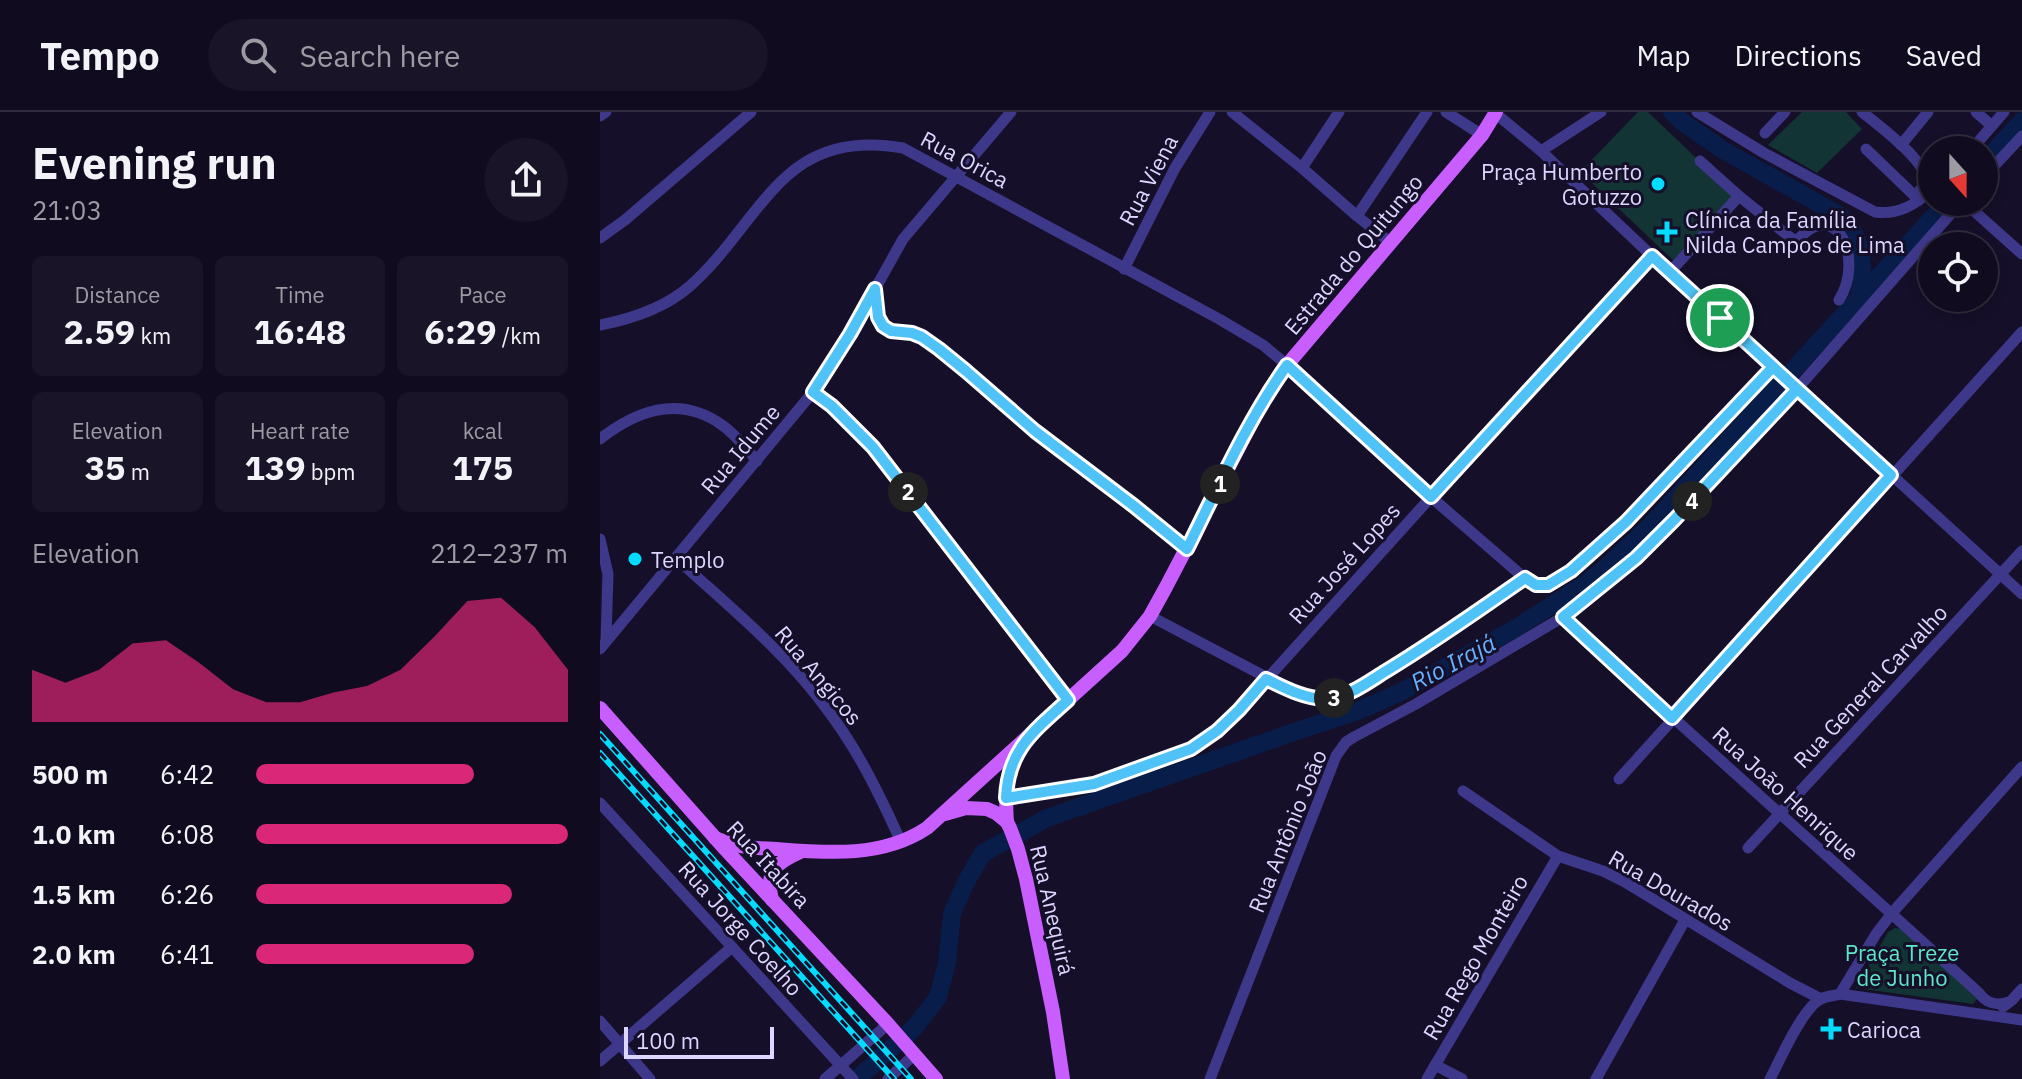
<!DOCTYPE html>
<html lang="en">
<head>
<meta charset="utf-8">
<style>
	:root { --surface:#100b1f; --page:#191428; --text:#f1f3f6; --muted:#9c9ba4; --line:#302b3d; --accent:#db2777 }
	body { margin:0; font-family:"IBM Plex Sans",sans-serif; background:var(--page); color:var(--text); height:100vh; display:flex; flex-direction:column; font-size:30px; white-space:nowrap }
	* { box-sizing:border-box; margin:0 }
	p { font-size:26px; color:var(--muted) }
	.icon { flex:none; width:44px; height:44px; fill:none; stroke:currentColor; stroke-width:2; stroke-linecap:round; stroke-linejoin:round }
	.map { position:relative; flex:1; overflow:hidden }
	.details { display:flex; flex-direction:column; background:var(--surface); width:600px }
	.details>* { flex:none }
	.needle { width:52px; rotate:159deg }
	.buttons { position:absolute; left:1318px; top:24px; display:grid; gap:16px }
	.buttons a { display:grid; place-items:center; width:80px; height:80px; border-radius:50%; background:var(--surface); box-shadow:0 4px 12px #0003,0 0 0 2px var(--line); font-size:40px }
	.scale { position:absolute; left:24px; bottom:20px; width:150px; box-sizing:border-box; padding-left:8px; border:4px solid #ddd7ff; border-top:0; font-size:22px; line-height:28px; white-space:nowrap; color:#ddd7ff; -webkit-text-stroke:6px #150f29; paint-order:stroke }
	.pin { position:absolute; display:grid; place-items:center; width:68px; height:68px; color:#fff; margin:-34px; border:4px solid #fff; border-radius:50%; box-shadow:0 2px 8px #0007 }
	.km { position:absolute; width:40px; height:40px; margin:-20px; border-radius:50%; background:#222; color:#fff; font-size:22px; line-height:40px; text-align:center }
	.round { display:grid; place-items:center; flex:none; width:84px; height:84px; border-radius:42px; background:var(--page) }
	.overview { display:flex; align-items:center; justify-content:space-between; height:136px; padding:0 32px }
	h1 { font-size:44px; font-weight:700; line-height:60px }
	.stats { display:grid; grid-template-columns:repeat(3,1fr); gap:12px; height:136px; padding:8px 32px }
	.stats div { display:grid; align-content:center; border-radius:12px; background:var(--page); text-align:center }
	.stats b { font-size:34px; font-weight:700 }
	.stats small { font-size:22px; font-weight:400 }
	.stats p { font-size:22px }
	.chart { height:224px; padding:16px 32px }
	.chart p { display:flex; justify-content:space-between }
	.chart svg { width:100%; height:144px; margin-top:8px; fill:var(--accent); opacity:.7 }
	ul { padding:0 32px; list-style:none; font-size:26px }
	li { display:grid; grid-template-columns:128px 96px 1fr; align-items:center; height:60px }
	li i { height:20px; border-radius:10px; background:var(--accent) }
	header { display:flex; align-items:center; gap:48px; box-sizing:border-box; height:112px; padding:0 40px; background:var(--surface); border-bottom:2px solid var(--line) }
	header strong { font-size:38px }
	nav { display:flex; gap:44px; margin-inline-start:auto; font-size:28px }
	.search { width:560px; height:72px; background:var(--page); display:flex; align-items:center; gap:20px; box-sizing:border-box; padding:0 28px; border-radius:44px; color:var(--muted); font-size:30px }
	main { display:flex; flex:1; min-height:0 }
	.map>svg:first-child { display:block }
	.green { fill:#123434 }
	.lines { fill:none; stroke-linecap:round; stroke-linejoin:round }
	.river { stroke:#081d49; stroke-width:18 }
	.minor { stroke:#3e388a; stroke-width:11 }
	.major { stroke:#c95eff; stroke-width:14 }
	.rail-casing { stroke:#03dcff; stroke-width:6 }
	.rail { stroke:#150f29; stroke-width:3; stroke-dasharray:9; stroke-linecap:butt }
	.route-casing { stroke:#fff; stroke-width:16 }
	.route { stroke:#4fc3f7; stroke-width:10 }
	.poi-dot { fill:#03dcff; stroke:#150f29; stroke-width:3 }
	.labels { text-anchor:middle; dominant-baseline:central; stroke-width:6; stroke-linejoin:round; paint-order:stroke }
	.street-label { font-size:22px; fill:#ddd7ff; stroke:#150f29 }
	.poi-label { font-size:22px; fill:#ddd7ff; stroke:#150f29; text-anchor:start }
	.park-label { font-size:22px; fill:#5de6c9; stroke:#150f29 }
	.water-label { font-size:24px; font-style:italic; fill:#65b2ff; stroke:#150f29 }
</style>
</head>
<body>
<header>
<strong>Tempo</strong>
<div class="search"><svg class="icon" aria-label="search" viewBox="0 0 24 24"><circle cx="10" cy="10" r="6"/><path d="M15 15l6 6"/></svg>Search here</div>
<nav><a>Map</a><a>Directions</a><a>Saved</a></nav>
</header>
<main>
<section class="details">
<div class="overview"><div><h1>Evening run</h1><p>21:03</p></div><a class="round"><svg class="icon" aria-label="share" viewBox="0 0 24 24"><path d="M12 15V3M7 8l5-5 5 5M5 13v7h14v-7"/></svg></a></div>
<div class="stats">
<div><p>Distance</p><b>2.59<small> km</small></b></div>
<div><p>Time</p><b>16:48</b></div>
<div><p>Pace</p><b>6:29<small> /km</small></b></div>
</div>
<div class="stats">
<div><p>Elevation</p><b>35<small> m</small></b></div>
<div><p>Heart rate</p><b>139<small> bpm</small></b></div>
<div><p>kcal</p><b>175</b></div>
</div>
<div class="chart"><p><span>Elevation</span>212–237 m</p>
<svg viewBox="0 0 160 44" preserveAspectRatio="none"><path d="M0 44V28L10 32L20 28L30 20L40 19L50 26L60 34L70 38L80 38L90 35L100 33L110 28L120 18L130 7L140 6L150 15L160 28V44z"/></svg>
</div>
<ul>
<li><b>500 m</b>6:42<i style="width:70%"></i></li>
<li><b>1.0 km</b>6:08<i style="width:100%"></i></li>
<li><b>1.5 km</b>6:26<i style="width:82%"></i></li>
<li><b>2.0 km</b>6:41<i style="width:70%"></i></li>
</ul>
</section>
<div class="map">
<svg width="1422" height="967" viewBox="0 0 1422 967">
	<rect width="100%" height="100%" fill="#150f29"/>
	<g class="green">
		<path d="M 1038,0 L 1048,0 L 1136,84 L 1074,149 L 980,60 Z"/>
		<path d="M 1202,0 L 1246,0 L 1262,17 L 1217,61 L 1168,33 Z"/>
		<path d="M 1295,816 L 1302,817 L 1377,880 L 1377,887 L 1373,892 L 1256,876 L 1288,820 Z"/>
	</g>
	<g class="lines">
		<g class="river">
			<path d="M 1072,0 L 1081,9 L 1123,38 L 1241,104 C 1266,131 1263,151 1259,186"/>
			<path d="M 1384,50 L 1422,9"/>
			<path d="M 257,967 L 315,915 L 338,885 L 347,851 L 352,802 L 366,770 L 383,741 L 447,706 L 700,618 L 758,599 L 803,579 L 916,516 L 985,472 L 1004,457 L 1050,414 L 1347,90"/>
		</g>
		<g class="minor">
			<path d="M 632,0 L 702,56 L 757,104 L 791,131"/>
			<path d="M 846,0 L 882,23"/>
			<path d="M 1097,0 L 1164,41 L 1275,100 C 1298,103 1315,93 1332,78"/>
			<path d="M 1262,0 C 1277,12 1327,49 1325,68 C 1324,75 1319,79 1315,84"/>
			<path d="M 1376,0 L 1392,14"/>
			<path d="M 895,1 L 941,39 L 1052,144 L 1422,482"/>
			<path d="M 0,4 L 6,0"/>
			<path d="M 1165,21 L 1185,0"/>
			<path d="M 1301,33 L 1328,0"/>
			<path d="M 1266,37 L 1319,88"/>
			<path d="M 1371,38 L 1404,0"/>
			<path d="M 941,39 L 1001,0"/>
			<path d="M 1100,49 L 1139,84 L 1196,130"/>
			<path d="M 702,56 L 739,0"/>
			<path d="M 1384,65 L 1422,24"/>
			<path d="M 1364,90 L 1422,142"/>
			<path d="M 757,104 L 827,0"/>
			<path d="M 0,126 L 25,108 L 151,0"/>
			<path d="M 1206,138 L 1196,130 C 1236,82 1265,147 1239,188"/>
			<path d="M 524,157 L 575,56 L 610,0"/>
			<path d="M 1070,160 L 1139,84"/>
			<path d="M 275,177 L 278,205 L 283,214 L 291,219 L 312,221 L 322,225 L 339,237 L 366,259 L 435,319 L 534,394 L 587,437"/>
			<path d="M 0,213 C 31,207 65,196 90,174 C 163,109 181,14 303,36 L 619,207 L 663,233 L 687,253 L 831,385 L 929,470 L 940,474 L 950,473 L 971,459 L 992,442 L 1026,410 L 1173,255"/>
			<path d="M 213,280 L 232,294 L 273,335 L 468,588"/>
			<path d="M 0,327 C 37,298 80,283 122,313 C 135,322 146,336 157,349"/>
			<path d="M 0,427 L 8,462 L 6,529"/>
			<path d="M 76,446 C 126,492 182,537 223,592 C 256,634 279,681 301,730"/>
			<path d="M 550,504 L 698,582 C 710,585 723,588 735,586 C 752,582 770,568 785,559 C 833,530 879,498 925,466"/>
			<path d="M 963,505 C 1100,632 1241,755 1379,881 C 1387,892 1396,894 1409,890"/>
			<path d="M 0,537 L 213,280 L 250,222 L 303,127 L 411,0"/>
			<path d="M 1019,667 L 1422,220"/>
			<path d="M 863,679 L 958,744 L 1003,759 L 1025,770 L 1190,871 L 1221,887"/>
			<path d="M 406,686 L 494,672 L 577,643 L 603,630 L 639,598 L 831,385 L 1052,144"/>
			<path d="M 0,691 L 253,967"/>
			<path d="M 1148,736 L 1422,439"/>
			<path d="M 1240,882 L 1276,822 L 1292,801 L 1422,655"/>
			<path d="M 1403,895 L 1412,888 L 1422,877"/>
			<path d="M 0,909 L 50,967"/>
			<path d="M 0,949 L 132,835"/>
			<path d="M 835,953 L 862,967"/>
			<path d="M 225,967 L 288,912"/>
			<path d="M 288,967 L 315,942"/>
			<path d="M 610,967 L 736,644 L 746,630 L 754,625 L 816,592 L 963,505 L 1036,446 L 1075,407 L 1197,277 L 1361,90"/>
			<path d="M 827,967 L 958,744"/>
			<path d="M 996,967 L 1085,808"/>
			<path d="M 1170,967 C 1180,948 1203,895 1221,887 C 1226,884 1234,884 1240,882 L 1422,908"/>
		</g>
		<g class="major">
			<path d="M 0,596 L 125,737 L 288,912 L 336,967"/>
			<path d="M 345,702 L 366,696 L 387,697 L 396,701 L 407,710 L 410,716 L 418,737 L 426,767 L 453,900 L 463,967"/>
			<path d="M 407,710 C 405,684 406,659 420,637"/>
			<path d="M 115,726 C 139,736 151,736 176,737 C 227,741 282,746 327,716 L 522,539 L 550,504 L 566,475 L 669,278 L 687,253 L 882,23 L 896,0"/>
			<path d="M 172,788 C 165,760 175,751 200,740"/>
		</g>
		<g class="rail-casing">
			<g id="rail">
				<path d="M 0,622 L 311,967"/>
				<path d="M 0,641 L 294,967"/>
			</g>
		</g>
		<use href="#rail" class="rail"/>
	</g>
	<g class="lines">
		<g class="route-casing">
			<path id="route" d="M 1120,206 L 1052,144 L 831,385 L 687,253 C 647,309 618,375 587,437 L 534,394 L 435,319 L 366,259 L 339,237 L 322,225 L 312,221 L 291,219 L 283,214 L 278,205 L 275,177 L 250,222 L 213,280 L 232,294 L 273,335 L 468,588 C 434,619 408,637 406,686 L 494,672 L 591,637 L 617,619 L 639,598 L 666,567 C 685,576 703,586 724,587 C 746,587 768,570 786,559 C 834,530 879,498 925,466 L 936,473 L 948,473 L 971,459 L 1026,410 L 1173,255 L 1197,277 L 1075,407 L 1036,446 L 963,505 L 1072,606 L 1291,363 L 1120,206"/>
		</g>
		<use href="#route" class="route"/>
	</g>
	<g class="poi-dot">
		<circle cx="1058" cy="72" r="8"/>
		<path d="M1063 108h8v8h8v8h-8v8h-8v-8h-8v-8h8z"/>
		<circle cx="35" cy="447" r="8"/>
		<path d="M1227 905h8v8h8v8h-8v8h-8v-8h-8v-8h8z"/>
	</g>
	<g class="labels">
		<g class="street-label">
			<text transform="translate(365 47) rotate(28)">Rua Orica</text>
			<text transform="translate(548 68) rotate(-62)">Rua Viena</text>
			<text transform="translate(753 142) rotate(-50)">Estrada do Quitungo</text>
			<text transform="translate(140 337) rotate(-50)">Rua Idume</text>
			<text transform="translate(744 451) rotate(-48)">Rua José Lopes</text>
			<text transform="translate(219 563) rotate(50)">Rua Angicos</text>
			<text transform="translate(1270 574) rotate(-47)">Rua General Carvalho</text>
			<text transform="translate(1186 681) rotate(42)">Rua João Henrique</text>
			<text transform="translate(687 719) rotate(-68)">Rua Antônio João</text>
			<text transform="translate(169 752) rotate(47)">Rua Itabira</text>
			<text transform="translate(1071 778) rotate(30)">Rua Dourados</text>
			<text transform="translate(453 798) rotate(77)">Rua Anequirá</text>
			<text transform="translate(141 816) rotate(48)">Rua Jorge Coelho</text>
			<text transform="translate(875 845) rotate(-60)">Rua Rego Monteiro</text>
		</g>
		<g class="poi-label">
			<text x="1042" y="59" text-anchor="end">Praça Humberto<tspan x="1042" dy="25">Gotuzzo</tspan></text>
			<text x="1085" y="107">Clínica da Família<tspan x="1085" dy="25">Nilda Campos de Lima</tspan></text>
			<text x="51" y="447">Templo</text>
			<text x="1247" y="917">Carioca</text>
		</g>
		<g class="park-label">
			<text x="1302" y="840">Praça Treze<tspan x="1302" dy="25">de Junho</tspan></text>
		</g>
		<g class="water-label">
			<text transform="translate(853 550) rotate(-28)">Rio Irajá</text>
		</g>
	</g>
</svg>
<div class="buttons">
<a><svg class="needle" viewBox="-14 -14 28 28"><path d="M0-13l5 13h-10z" fill="#e53935"/><path d="M0 13l5-13h-10z" fill="#9c9ba4"/></svg></a>
<a><svg class="icon" aria-label="locate" viewBox="0 0 24 24"><circle cx="12" cy="12" r="6"/><path d="M12 2v4M12 18v4M2 12h4M18 12h4"/></svg></a>
</div>
<div class="scale">100 m</div>
<div class="pin" style="left:1120px;top:206px;background:#1e9e55"><svg class="icon" aria-label="arrive" viewBox="0 0 24 24"><path d="M6 21V4h12l-3 4 3 4H6"/></svg></div>
<b class="km" style="left:620px;top:372px">1</b>
<b class="km" style="left:308px;top:380px">2</b>
<b class="km" style="left:734px;top:586px">3</b>
<b class="km" style="left:1092px;top:389px">4</b>
</div>
</main>
</body>
</html>
